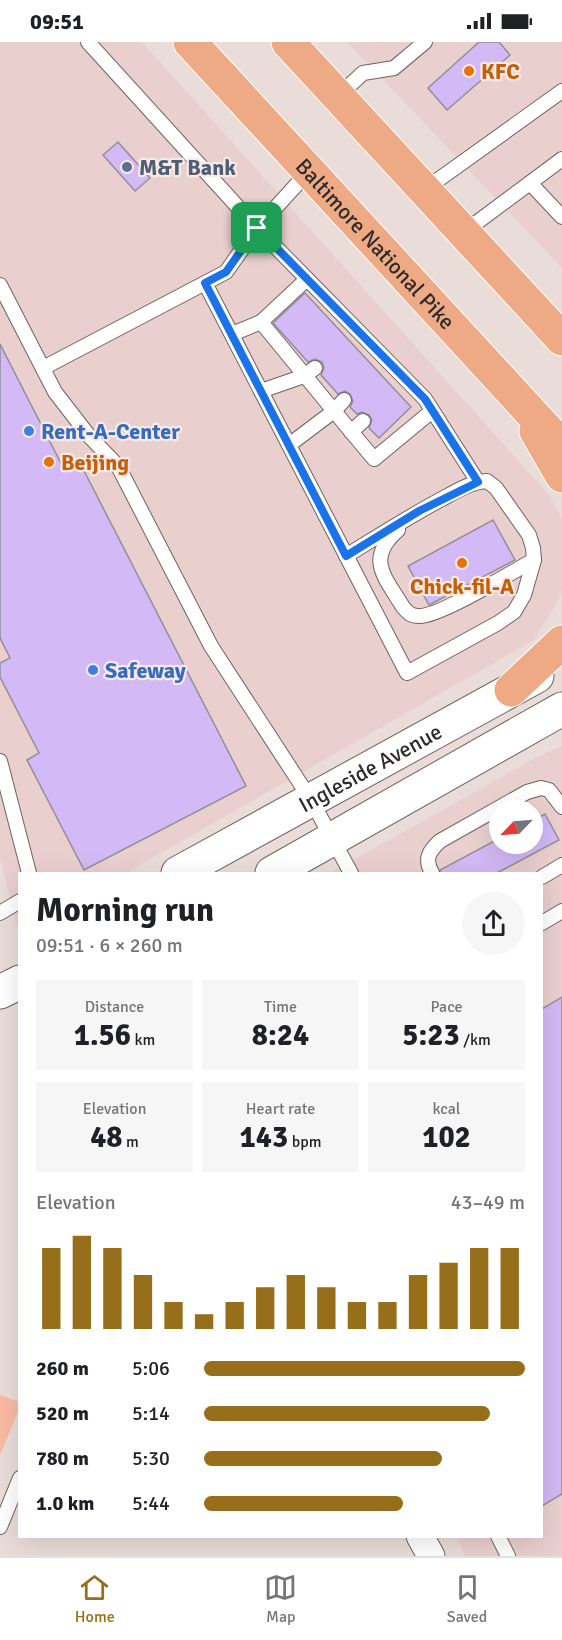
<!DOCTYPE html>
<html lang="en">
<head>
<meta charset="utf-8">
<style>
	:root { --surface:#fff; --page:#f6f6f6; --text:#202124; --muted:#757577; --line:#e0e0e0; --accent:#976e1a }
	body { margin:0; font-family:Signika,sans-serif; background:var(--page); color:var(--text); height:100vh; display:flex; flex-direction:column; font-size:22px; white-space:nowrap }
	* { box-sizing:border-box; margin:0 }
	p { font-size:20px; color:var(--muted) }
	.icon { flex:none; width:33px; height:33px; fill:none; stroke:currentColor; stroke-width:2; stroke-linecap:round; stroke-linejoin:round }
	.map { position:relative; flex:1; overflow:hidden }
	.panel { position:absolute; left:18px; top:830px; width:525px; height:666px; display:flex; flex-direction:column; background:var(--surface); border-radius:0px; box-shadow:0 6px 24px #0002 }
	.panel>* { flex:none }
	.needle { width:39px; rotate:245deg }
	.fabs { position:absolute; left:489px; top:758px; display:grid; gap:12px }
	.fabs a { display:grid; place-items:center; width:54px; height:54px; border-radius:50%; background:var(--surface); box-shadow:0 6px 24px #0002; font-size:30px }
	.pin { position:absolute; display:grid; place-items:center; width:51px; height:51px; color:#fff; margin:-26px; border-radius:12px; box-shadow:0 3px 9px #0006 }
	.round { display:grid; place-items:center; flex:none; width:63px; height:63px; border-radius:32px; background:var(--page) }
	.summary { display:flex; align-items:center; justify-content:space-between; height:102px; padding:0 18px }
	h1 { font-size:33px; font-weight:800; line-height:45px }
	.stats { display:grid; grid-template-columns:repeat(3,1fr); gap:9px; height:102px; padding:6px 18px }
	.stats div { display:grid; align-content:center; border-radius:0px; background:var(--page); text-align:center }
	.stats b { font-size:30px; font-weight:800 }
	.stats small { font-size:16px; font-weight:400 }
	.stats p { font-size:16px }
	.chart { height:168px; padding:12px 18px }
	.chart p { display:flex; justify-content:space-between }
	.chart svg { width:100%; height:108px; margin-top:6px; stroke:var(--accent); stroke-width:6 }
	ul { padding:0 18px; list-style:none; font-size:20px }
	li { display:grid; grid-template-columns:96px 72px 1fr; align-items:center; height:45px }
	li i { height:15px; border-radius:8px; background:var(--accent) }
	.status { display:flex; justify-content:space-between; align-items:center; height:42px; padding:0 30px; background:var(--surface); direction:ltr }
	.status svg { height:16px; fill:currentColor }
	.tab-bar { display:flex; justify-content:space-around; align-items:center; height:84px; border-top:2px solid var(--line); background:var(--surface); font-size:16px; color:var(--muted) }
	.tab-bar a { display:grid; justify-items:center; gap:3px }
	.tab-bar .selected { color:var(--accent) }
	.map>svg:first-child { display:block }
	.commercial { fill:#eacfcf; fill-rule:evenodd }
	.green { fill:#fabba4 }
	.building { fill:#d3b9f5; stroke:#938f99; stroke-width:1.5 }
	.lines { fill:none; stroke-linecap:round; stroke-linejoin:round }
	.service-casing { stroke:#6e635f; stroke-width:16 }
	.minor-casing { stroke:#6e635f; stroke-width:29 }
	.secondary-casing { stroke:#6e635f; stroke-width:35 }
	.primary-casing { stroke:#fff; stroke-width:35 }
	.service { stroke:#fff; stroke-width:14 }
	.minor { stroke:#fff; stroke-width:27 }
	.secondary { stroke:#fff; stroke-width:33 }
	.primary { stroke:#eeaa85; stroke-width:33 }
	.route-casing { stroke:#fff; stroke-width:12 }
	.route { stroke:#1a73e8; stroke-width:8 }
	.food-dot { fill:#e8710a; stroke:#f7eae6; stroke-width:2 }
	.service-dot { fill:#5c6f8a; stroke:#f7eae6; stroke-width:2 }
	.shop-dot { fill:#3f7fe0; stroke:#f7eae6; stroke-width:2 }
	.labels { text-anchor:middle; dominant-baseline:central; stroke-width:4.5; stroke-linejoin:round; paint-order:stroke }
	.food-label { font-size:22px; font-weight:bold; fill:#c56008; stroke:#f7eae6; text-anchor:start }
	.service-label { font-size:22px; font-weight:bold; fill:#4e5e75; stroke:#f7eae6; text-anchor:start }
	.street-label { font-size:22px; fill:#302b2a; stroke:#f7eae6 }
	.shop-label { font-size:22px; font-weight:bold; fill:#366cbe; stroke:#f7eae6; text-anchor:start }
</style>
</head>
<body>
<div class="status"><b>09:51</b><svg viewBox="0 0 49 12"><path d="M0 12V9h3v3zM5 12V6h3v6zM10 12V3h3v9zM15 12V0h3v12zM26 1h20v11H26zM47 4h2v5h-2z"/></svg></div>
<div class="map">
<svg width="562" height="1514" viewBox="0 0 562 1514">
	<rect width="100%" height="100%" fill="#eaddd9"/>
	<g class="commercial">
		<path d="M 0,0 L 142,0 L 550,454 L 562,477 L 562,548 L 559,557 L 534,598 L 126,831 L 20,831 L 19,893 L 0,815 Z"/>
		<path d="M 347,0 L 562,0 L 562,226 Z"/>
		<path d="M 562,704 L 562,1514 L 465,1514 L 457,1494 L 542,1494 L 542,831 L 330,831 L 537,715 ZM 500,768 L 532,768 L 532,801 L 500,801 Z"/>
	</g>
	<path class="green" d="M 0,1353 L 19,1360 L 20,1365 L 0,1413 Z"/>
	<g class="building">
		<path d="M 479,0 L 499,0 L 510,13 L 447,68 L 428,46 Z"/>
		<path d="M 118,100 L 150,136 L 135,149 L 103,113 Z"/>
		<path d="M 305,251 L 411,365 L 379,396 L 369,386 L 372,378 L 369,373 L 362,370 L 357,372 L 350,365 L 353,359 L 350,352 L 345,349 L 338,352 L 321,333 L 324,326 L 322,320 L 315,317 L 308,320 L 273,281 Z"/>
		<path d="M 0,302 L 65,429 L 80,421 L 246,744 L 84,828 L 27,718 L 39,711 L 0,635 L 0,621 L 10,616 L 0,596 Z"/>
		<path d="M 493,478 L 515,518 L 429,563 L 408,524 Z"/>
		<path d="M 545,772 L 559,798 L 497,831 L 441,831 L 440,828 L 500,796 L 500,801 L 532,801 L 532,779 Z"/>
		<path d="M 562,955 L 562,1452 L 542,1464 L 542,967 Z"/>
	</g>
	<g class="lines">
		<g class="service-casing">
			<g id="service">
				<path d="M 88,0 L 257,186 L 425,357 L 478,440"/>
				<path d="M 338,54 L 363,31 L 394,26 L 425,0"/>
				<path d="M 530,141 L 562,175"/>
				<path d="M 424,148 L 562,49"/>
				<path d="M 464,190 L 562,117"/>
				<path d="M 205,241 L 407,631 L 498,581 L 514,570 L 524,553 L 534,518 L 533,506 L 529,493 L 496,446 L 487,439 C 470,440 455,450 440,458 C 408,475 377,495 346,514"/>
				<path d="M 0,243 L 55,350 L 89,394 L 118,424 L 211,604 L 311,758 L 351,831"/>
				<path d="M 261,280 L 307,237"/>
				<path d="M 232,292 L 261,280 L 334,369 L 344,358"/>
				<path d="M 43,326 L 226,230 L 257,186 L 309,129"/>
				<path d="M 261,349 L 304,334 L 315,326"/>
				<path d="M 351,390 L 363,379"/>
				<path d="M 289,403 L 334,369 L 374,417 L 432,369"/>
				<path d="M 398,488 C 365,517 385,535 403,565 C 408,571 411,574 419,574 C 439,575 512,530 534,518"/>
				<path d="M 0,719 L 29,831"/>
				<path d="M 432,831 C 424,817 429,809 440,799 L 527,750 L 541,746 L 549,748 L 562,765"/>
				<path d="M 542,835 L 562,823"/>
				<path d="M 0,871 L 20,859"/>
				<path d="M 542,881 L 562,869"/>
				<path d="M 0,1485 L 20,1436"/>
				<path d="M 498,1494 L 508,1514"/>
			</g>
		</g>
		<g class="minor-casing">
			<path id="minor" d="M 420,1494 L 431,1514"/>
		</g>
		<g class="secondary-casing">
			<g id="secondary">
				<path id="s1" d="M 178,831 L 537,634"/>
				<path d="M 272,831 L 562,667"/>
				<path d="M 0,950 L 20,940"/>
			</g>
		</g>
		<g class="primary-casing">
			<g id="primary">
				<path id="s2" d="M 190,0 L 562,404"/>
				<path d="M 288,0 L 562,297"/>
				<path d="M 536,389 L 562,434"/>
				<path d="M 511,648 L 562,600"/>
			</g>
		</g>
		<use href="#service" class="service"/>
		<use href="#minor" class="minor"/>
		<use href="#secondary" class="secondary"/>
		<use href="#primary" class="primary"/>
	</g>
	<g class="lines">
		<g class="route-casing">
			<path id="route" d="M 257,186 L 425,357 L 478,440 L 419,469 L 346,514 L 205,241 L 226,230 Z"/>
		</g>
		<use href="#route" class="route"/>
	</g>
	<g class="food-dot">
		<circle cx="469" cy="29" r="6"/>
		<circle cx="49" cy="420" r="6"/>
		<circle cx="462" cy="521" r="6"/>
	</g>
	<circle class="service-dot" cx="127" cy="125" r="6"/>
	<g class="shop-dot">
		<circle cx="29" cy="389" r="6"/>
		<circle cx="93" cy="628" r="6"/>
	</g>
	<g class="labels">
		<g class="food-label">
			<text x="481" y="29">KFC</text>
			<text x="61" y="420">Beijing</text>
			<text x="462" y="544" text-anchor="middle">Chick-fil-A</text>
		</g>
		<g class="service-label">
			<text x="139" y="125">M&amp;T Bank</text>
		</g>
		<g class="street-label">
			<text stroke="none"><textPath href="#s2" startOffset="274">Baltimore National Pike</textPath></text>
			<text stroke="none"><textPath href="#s1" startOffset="219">Ingleside Avenue</textPath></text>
		</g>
		<g class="shop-label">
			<text x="41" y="389">Rent-A-Center</text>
			<text x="105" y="628">Safeway</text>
		</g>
	</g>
</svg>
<div class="fabs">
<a><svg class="needle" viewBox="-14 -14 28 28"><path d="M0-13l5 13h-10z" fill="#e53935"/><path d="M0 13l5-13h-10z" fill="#757577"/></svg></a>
</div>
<div class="pin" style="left:257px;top:186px;background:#1e9e55"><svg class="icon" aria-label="arrive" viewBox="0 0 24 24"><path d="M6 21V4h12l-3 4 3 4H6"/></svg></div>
<section class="panel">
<div class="summary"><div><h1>Morning run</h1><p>09:51 · 6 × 260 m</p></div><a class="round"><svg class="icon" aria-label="share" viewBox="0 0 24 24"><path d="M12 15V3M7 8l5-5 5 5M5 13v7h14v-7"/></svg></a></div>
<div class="stats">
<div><p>Distance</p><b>1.56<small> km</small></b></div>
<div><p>Time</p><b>8:24</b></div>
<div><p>Pace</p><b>5:23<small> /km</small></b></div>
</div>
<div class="stats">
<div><p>Elevation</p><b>48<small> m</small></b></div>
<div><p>Heart rate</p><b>143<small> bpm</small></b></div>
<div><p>kcal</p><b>102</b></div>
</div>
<div class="chart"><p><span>Elevation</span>43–49 m</p>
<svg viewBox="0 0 160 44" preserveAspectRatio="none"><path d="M5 44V11M15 44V6M25 44V11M35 44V22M45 44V33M55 44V38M65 44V33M75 44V27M85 44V22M95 44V27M105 44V33M115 44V33M125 44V22M135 44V17M145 44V11M155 44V11"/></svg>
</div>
<ul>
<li><b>260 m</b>5:06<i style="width:100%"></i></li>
<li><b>520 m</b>5:14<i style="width:89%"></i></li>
<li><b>780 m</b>5:30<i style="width:74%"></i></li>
<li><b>1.0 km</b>5:44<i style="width:62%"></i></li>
</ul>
</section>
</div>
<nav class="tab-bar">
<a class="selected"><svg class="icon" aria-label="home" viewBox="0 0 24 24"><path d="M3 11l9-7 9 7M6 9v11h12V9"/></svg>Home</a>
<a><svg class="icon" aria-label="map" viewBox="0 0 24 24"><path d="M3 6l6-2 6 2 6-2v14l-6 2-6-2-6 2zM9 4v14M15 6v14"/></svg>Map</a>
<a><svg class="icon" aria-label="saved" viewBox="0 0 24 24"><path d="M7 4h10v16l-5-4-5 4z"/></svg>Saved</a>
</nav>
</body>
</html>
